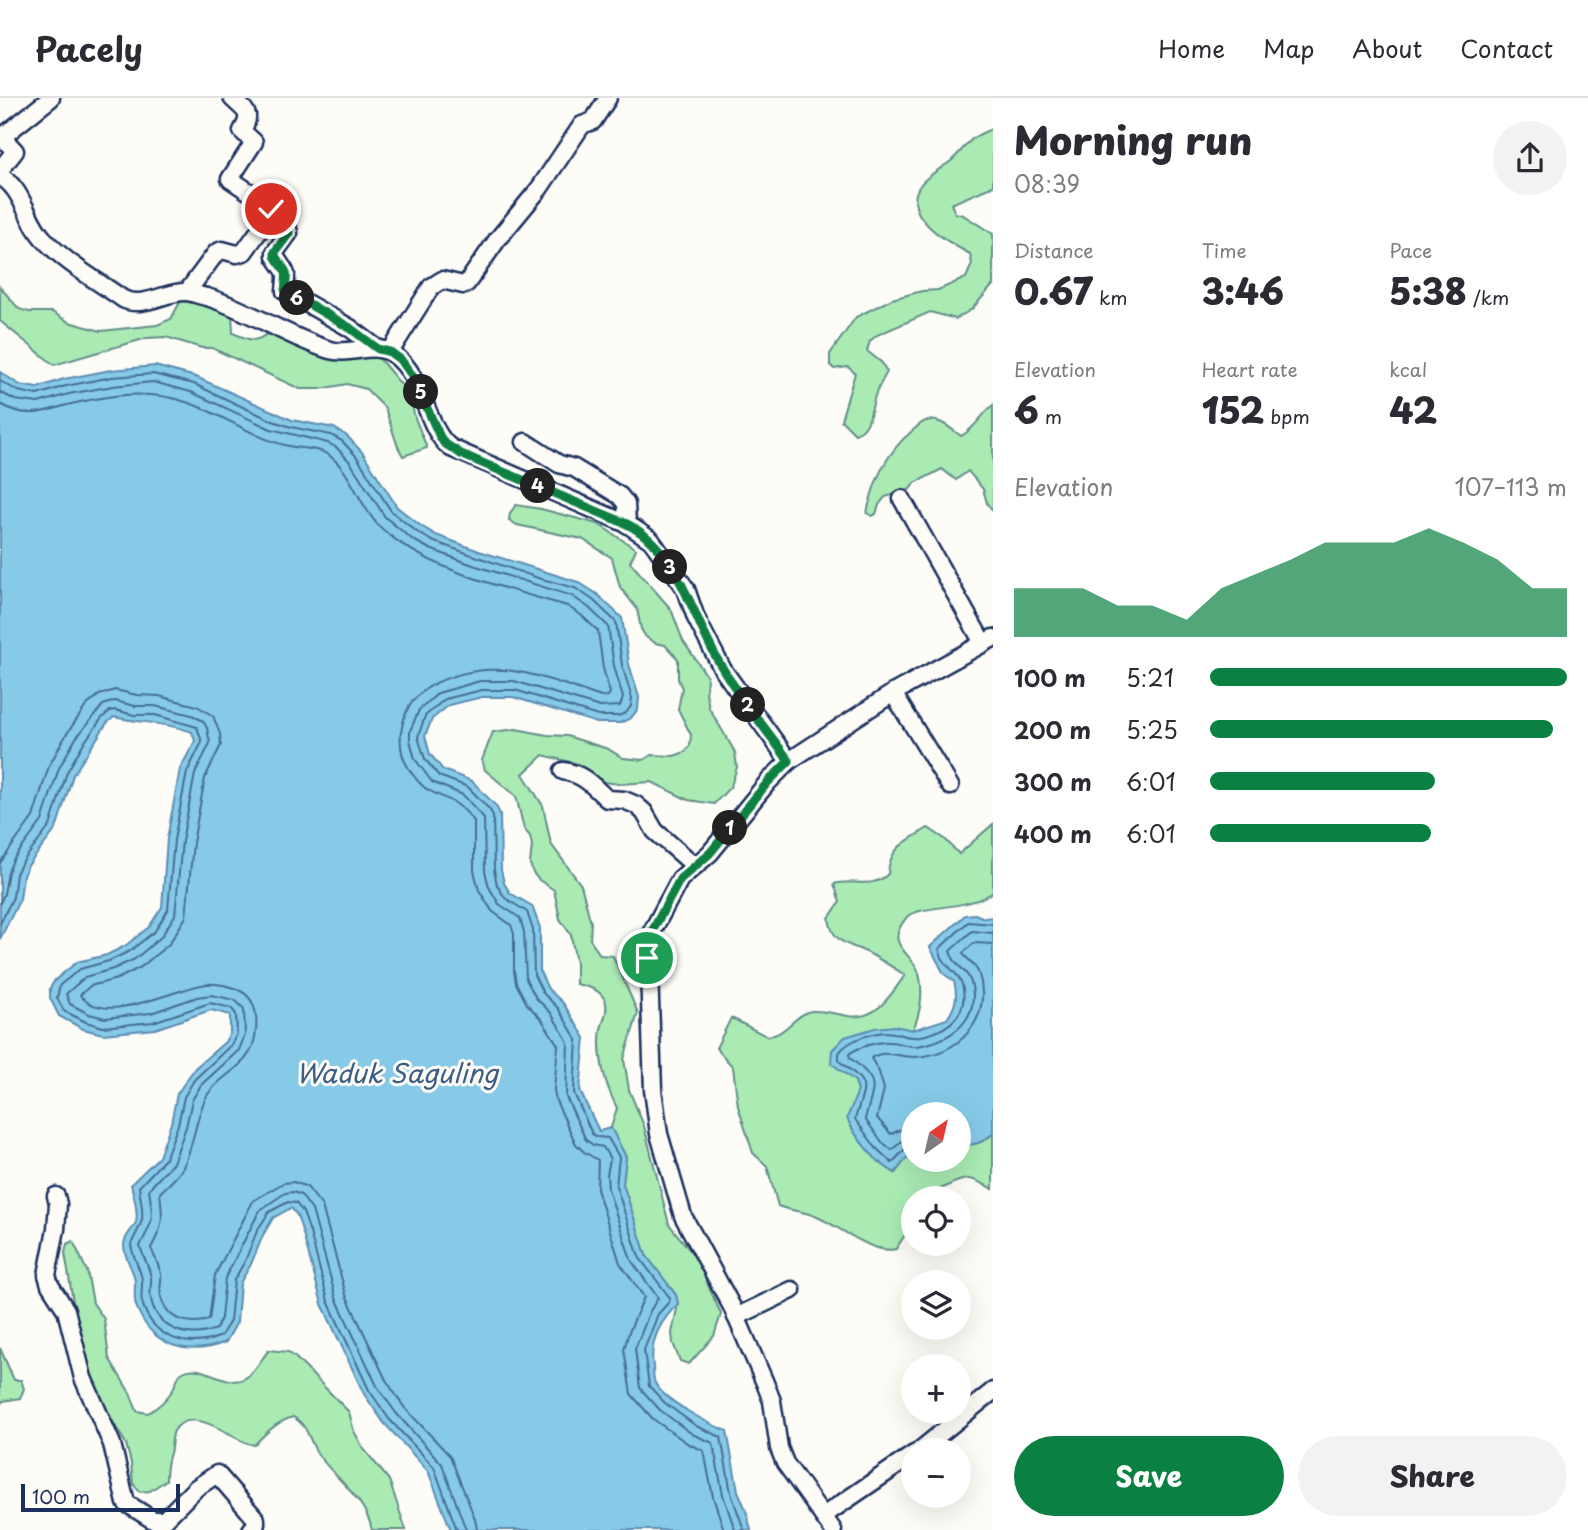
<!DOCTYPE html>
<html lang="en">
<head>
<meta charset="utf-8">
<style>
	:root { --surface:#fff; --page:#f2f2f3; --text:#2b2b33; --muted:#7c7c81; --line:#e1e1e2; --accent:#0b8043 }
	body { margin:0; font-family:"Playpen Sans",sans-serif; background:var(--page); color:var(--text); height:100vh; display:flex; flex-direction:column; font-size:26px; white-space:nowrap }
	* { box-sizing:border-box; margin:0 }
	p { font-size:23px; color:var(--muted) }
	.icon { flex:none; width:38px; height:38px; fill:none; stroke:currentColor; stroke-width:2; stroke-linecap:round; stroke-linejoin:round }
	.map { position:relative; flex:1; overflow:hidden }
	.side { display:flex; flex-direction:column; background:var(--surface); width:595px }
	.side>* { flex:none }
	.needle { width:46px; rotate:34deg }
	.controls { position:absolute; left:901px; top:1004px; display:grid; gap:14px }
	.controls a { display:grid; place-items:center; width:70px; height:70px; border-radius:50%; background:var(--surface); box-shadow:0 7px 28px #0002; font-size:35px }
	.scale { position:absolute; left:21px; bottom:18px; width:159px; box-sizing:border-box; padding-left:7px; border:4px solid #1b2f5e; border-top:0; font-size:19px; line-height:24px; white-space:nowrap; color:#1b2f5e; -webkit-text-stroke:5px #fdfcf7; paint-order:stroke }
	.pin { position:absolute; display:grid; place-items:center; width:60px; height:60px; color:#fff; margin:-30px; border:4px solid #fff; border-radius:50%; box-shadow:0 2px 7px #0007 }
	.km { position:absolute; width:35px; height:35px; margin:-18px; border-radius:50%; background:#222; color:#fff; font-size:19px; line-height:35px; text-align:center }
	.round { display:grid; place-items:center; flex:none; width:74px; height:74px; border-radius:37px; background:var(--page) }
	.summary { display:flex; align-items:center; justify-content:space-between; height:119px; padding:0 21px }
	h1 { font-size:38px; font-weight:800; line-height:52px }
	.stats { display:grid; grid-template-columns:repeat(3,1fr); gap:10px; height:119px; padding:7px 21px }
	.stats div { display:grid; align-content:center }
	.stats b { font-size:35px; font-weight:800 }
	.stats small { font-size:19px; font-weight:400 }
	.stats p { font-size:19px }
	.chart { height:196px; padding:14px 21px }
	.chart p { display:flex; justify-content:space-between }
	.chart svg { width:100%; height:126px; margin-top:7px; fill:var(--accent); opacity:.7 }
	.primary-button { display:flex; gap:14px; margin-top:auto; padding:14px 21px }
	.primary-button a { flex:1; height:80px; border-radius:42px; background:var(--accent); color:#fff; font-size:28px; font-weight:800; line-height:80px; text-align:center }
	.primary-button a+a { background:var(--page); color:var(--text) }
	ul { padding:0 21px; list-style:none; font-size:23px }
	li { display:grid; grid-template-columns:112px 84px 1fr; align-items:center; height:52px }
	li i { height:18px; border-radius:9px; background:var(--accent) }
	header { display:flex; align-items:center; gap:42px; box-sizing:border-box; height:98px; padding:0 35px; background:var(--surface); border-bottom:2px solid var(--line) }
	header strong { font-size:33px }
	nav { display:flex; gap:38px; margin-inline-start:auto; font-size:24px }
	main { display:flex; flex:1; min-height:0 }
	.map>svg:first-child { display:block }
	.green { fill:#aaebb4; stroke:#628d89; stroke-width:2 }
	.water { fill:#86cae8; stroke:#5b8cb1; stroke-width:2 }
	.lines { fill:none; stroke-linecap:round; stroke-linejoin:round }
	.shore { stroke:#466d95; stroke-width:2 }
	.minor-casing { stroke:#1b2f5e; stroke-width:21 }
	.minor { stroke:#fdfcf7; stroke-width:16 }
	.route-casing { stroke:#fff; stroke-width:14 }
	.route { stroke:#0b8043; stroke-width:9 }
	.labels { text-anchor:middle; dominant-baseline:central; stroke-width:6; stroke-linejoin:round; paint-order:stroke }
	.water-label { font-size:26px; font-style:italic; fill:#3b5e87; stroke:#fdfcf7 }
</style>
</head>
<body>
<header>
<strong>Pacely</strong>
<nav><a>Home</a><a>Map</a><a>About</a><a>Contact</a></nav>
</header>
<main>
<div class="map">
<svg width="993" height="1432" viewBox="0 0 993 1432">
	<rect width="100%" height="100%" fill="#fdfcf7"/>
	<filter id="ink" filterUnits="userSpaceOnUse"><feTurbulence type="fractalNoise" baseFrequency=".0143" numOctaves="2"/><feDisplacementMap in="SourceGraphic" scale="14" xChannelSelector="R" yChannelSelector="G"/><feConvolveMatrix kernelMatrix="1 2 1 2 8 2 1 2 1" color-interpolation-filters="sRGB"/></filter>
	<g filter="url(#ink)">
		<g class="green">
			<path d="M 993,30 L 993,88 L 951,106 L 955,115 L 963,117 L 993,136 L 993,187 L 972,211 L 956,221 L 930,214 L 877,237 L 870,243 L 867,253 L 882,265 L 887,274 C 883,281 879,288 876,295 C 870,310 872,331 855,336 L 841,322 L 855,275 L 848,269 L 834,271 L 830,267 L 830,256 L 856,219 L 892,201 L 922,193 L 938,192 L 966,180 L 972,166 L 970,156 C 949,145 898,117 921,86 C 928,77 942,70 951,63 C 958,57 963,50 970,43 C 975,37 986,34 993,30 Z"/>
			<path d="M 0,189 L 19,211 L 29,214 L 52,214 L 69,224 L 101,233 L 157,227 L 171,221 L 180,204 L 189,199 L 232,215 L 233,235 C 253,244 256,245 273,232 L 363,258 L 378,259 L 409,296 L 415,320 L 427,350 L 403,358 L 398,349 L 385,310 L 366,291 L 347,286 L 320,291 L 300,291 L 212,250 L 202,250 L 166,239 L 147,240 L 54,267 L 0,223 Z"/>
			<path d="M 993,307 L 993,413 L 987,405 L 983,391 L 968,373 L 956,382 L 942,371 L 915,385 L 909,392 L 885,399 L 879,407 L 876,416 L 872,418 L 867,415 C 874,382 886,355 912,333 C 916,330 921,324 926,323 C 939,319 951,331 961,338 C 974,332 981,317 993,307 Z"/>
			<path d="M 516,407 L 541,411 L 598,426 L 636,451 L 630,464 L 671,511 L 683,543 L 707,578 L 706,594 L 709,610 L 735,654 L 737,669 L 731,688 L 714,706 L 688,702 L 652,684 L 619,686 L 604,684 L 578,666 L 543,657 L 523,676 L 543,708 L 551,746 L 581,787 L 591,825 L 590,841 L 600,857 L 613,858 L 638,915 L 624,961 L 629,992 L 644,1028 L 669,1126 L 696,1160 L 721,1216 L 714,1238 L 689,1266 L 680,1263 L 673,1245 L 672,1235 L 678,1206 L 676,1197 L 646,1157 L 623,1086 L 626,1059 L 611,1030 L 617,1010 C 605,987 597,957 601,931 C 603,922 608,916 606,905 C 602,891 588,889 576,886 L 576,865 L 571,837 L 560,821 L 554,792 L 539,782 L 533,775 L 530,766 L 532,747 L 530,738 L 524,731 L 516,698 L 485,672 L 482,662 L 493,634 L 516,631 L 547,637 L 567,638 L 608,651 L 623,660 L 643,662 L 652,657 L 674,658 L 685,654 L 690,647 L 691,637 L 678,611 L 682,590 L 678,581 L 678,561 L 665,547 L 655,545 L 646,539 L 641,531 L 637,511 L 620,489 L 612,460 L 582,441 L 517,427 L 509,422 L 510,415 Z"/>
			<path d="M 993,726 L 993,794 C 970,812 918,807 907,819 C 882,848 913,854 919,875 C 924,895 921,913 913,932 L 894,928 L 855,983 L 858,993 L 848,1020 L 851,1029 L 895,1075 L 913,1052 L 914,1062 L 959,1062 L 959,1046 C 973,1047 983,1046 993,1035 L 993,1091 C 971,1080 970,1077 947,1088 C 939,1092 934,1093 929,1101 L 914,1101 L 913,1124 L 896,1151 C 872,1157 838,1127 815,1118 C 803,1113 790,1113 778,1108 L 767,1068 L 753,1055 L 738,1008 L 733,969 L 716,950 L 731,920 C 741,924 756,934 765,937 C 783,942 795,915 811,913 C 823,912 836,916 848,918 C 876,923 891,897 905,877 C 894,870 883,863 872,857 C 853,846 832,848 829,820 L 840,804 L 834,786 C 852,780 872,792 888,776 C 889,749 907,743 928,730 L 945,741 L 959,756 Z"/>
			<path d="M 73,1143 L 87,1173 L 93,1205 L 104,1221 L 109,1260 L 130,1295 L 137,1313 L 148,1315 C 157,1310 166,1302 172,1293 C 176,1287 176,1278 183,1274 C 203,1263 230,1294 248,1278 C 254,1274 263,1259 269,1252 L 288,1254 L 296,1260 L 349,1314 L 354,1333 L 363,1350 L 389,1382 L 406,1432 L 372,1432 C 365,1399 335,1381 317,1355 C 309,1342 308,1327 293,1319 C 276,1324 266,1335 254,1347 C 242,1345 235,1338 224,1333 C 210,1325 185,1314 174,1333 C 171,1339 172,1348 170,1355 C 167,1364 166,1372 166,1382 L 150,1393 L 140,1394 L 133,1386 L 131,1365 L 126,1346 L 109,1317 L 82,1258 L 65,1155 L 67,1146 Z"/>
			<path d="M 0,1250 L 14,1282 L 21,1282 L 24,1291 L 20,1300 L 3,1303 L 0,1307 Z"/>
		</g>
		<g class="water">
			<path d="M 155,268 L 196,279 L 292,322 L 334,330 L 347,338 L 363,355 L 397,409 L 421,428 L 436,437 L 479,453 L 578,484 L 597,496 L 622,520 L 629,566 L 639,599 L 638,611 L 631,620 L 620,625 L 597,625 L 513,599 L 482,599 L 449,607 L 432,621 L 425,638 L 430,656 L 443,672 L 472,683 L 496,708 L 500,716 L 501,772 L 504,785 L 510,795 L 532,808 L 540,830 L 540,874 L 548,891 L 563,905 L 585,940 L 580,993 L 599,1033 L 611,1030 L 626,1059 L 623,1086 L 646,1157 L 676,1197 L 678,1206 C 660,1223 649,1243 653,1268 C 653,1273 653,1280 655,1285 C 663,1302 709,1326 727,1333 L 738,1393 L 746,1412 L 751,1432 L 451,1432 L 428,1373 L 384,1325 L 364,1296 L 322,1206 L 303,1136 L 297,1117 L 291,1110 L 273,1120 L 263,1137 L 251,1166 L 240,1185 L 237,1224 L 226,1244 C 189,1259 152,1249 137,1210 C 132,1200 137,1189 134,1178 C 131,1168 124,1158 124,1147 C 124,1138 133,1132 136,1124 C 139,1112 133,1097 131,1086 L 159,1059 L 171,1025 L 177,996 L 195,970 L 225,944 L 230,935 L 230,917 L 211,912 L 155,931 L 103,936 L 83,931 L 59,918 L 50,900 L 50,890 L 55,882 L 77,864 L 107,857 L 125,848 L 149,829 L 162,809 L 167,741 L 180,671 L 195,643 L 192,634 C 166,624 140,625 114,619 L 107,625 L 73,677 L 56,731 L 27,769 L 23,778 L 20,801 L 0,841 L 0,274 L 20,287 L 37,290 L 64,281 L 111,272 Z"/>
			<path d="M 975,816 L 984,820 L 993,819 L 993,1035 C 983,1045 974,1048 960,1046 L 959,1017 L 914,1017 L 913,1052 L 895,1075 C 875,1064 856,1041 847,1020 L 858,993 L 855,983 L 831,965 L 832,952 L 845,939 L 875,930 L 894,928 L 913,932 L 947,921 C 956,908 958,898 954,883 L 944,876 L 930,849 L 965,817 Z"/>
		</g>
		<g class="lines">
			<g class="shore">
				<path d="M 0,283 L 18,293 L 37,297 L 66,288 L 112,279 L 153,276 L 194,286 L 273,323 L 291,329 L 331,337 L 342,343 L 357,359 L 391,413 L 417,434 L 432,443 L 538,480 L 575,490 L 593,502 L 616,524 L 622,567 L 632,600 L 631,608 L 626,615 L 618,618 L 598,618 L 515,592 L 482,592 L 445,601 L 425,618 L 418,639 L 425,661 L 439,678 L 468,689 L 490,712 L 493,718 L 494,772 L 497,787 L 505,800 L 527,814 L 533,832 L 534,877 L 543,895 L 558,910 L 577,942 L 574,995 L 592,1036 L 597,1039 L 608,1040 L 619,1059 L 616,1088 L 639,1159 L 670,1200 L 669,1204 L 658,1216 L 644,1252 L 649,1288 L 665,1305 L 696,1328 L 721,1339 L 731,1395 L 744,1432"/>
				<path d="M 0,294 L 15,302 L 38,305 L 69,296 L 113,288 L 153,284 L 191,294 L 271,331 L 328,345 L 337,350 L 350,364 L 385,419 L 413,442 L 430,451 L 473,467 L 572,498 L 588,509 L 608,528 L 614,568 L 623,600 L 620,608 L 600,609 L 514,583 L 480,583 L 438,595 L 419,612 L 410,633 L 410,642 L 415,661 L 432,684 L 463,697 L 484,720 L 485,773 L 489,789 L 499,806 L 520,820 L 524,834 L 526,881 L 536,900 L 551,915 L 568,944 L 566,999 L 586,1042 L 593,1047 L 603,1049 L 610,1061 L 607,1077 L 608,1091 L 631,1162 L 658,1200 L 650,1213 L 635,1251 L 640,1290 L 660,1312 L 692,1336 L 713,1345 L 723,1397 L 735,1432"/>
				<path d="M 0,306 C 30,322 41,314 71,306 C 109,297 149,291 186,304 C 221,315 252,340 289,348 C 301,351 320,350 330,358 C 352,375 359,407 378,427 C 422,471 509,491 567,508 L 581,517 L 598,533 L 603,570 L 610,595 L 608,598 L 601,599 C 574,590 547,579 519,574 C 484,566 421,578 406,615 C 399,634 397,653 409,671 C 426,697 432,692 455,705 C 462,709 469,717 474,723 L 474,773 L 479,792 L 492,813 L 511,827 L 514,836 L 514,873 L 516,885 L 527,906 L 542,922 L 558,947 L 554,992 L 556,1003 L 576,1046 L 584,1054 L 598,1062 L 597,1091 L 620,1165 L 644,1199 L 629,1234 L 624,1251 L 631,1296 L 653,1321 L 687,1345 L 704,1353 L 713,1399 L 724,1432"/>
				<path d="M 0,765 L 33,719 L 49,668 L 66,637 L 86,608 L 99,597 L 115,592 L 137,597 L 159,598 L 197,608 L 213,618 L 220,636 L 221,647 L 205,680 L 193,745 L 186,819 L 169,846 L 141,869 L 117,881 L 90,888 L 80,897 C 104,930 177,889 207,886 C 218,885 229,888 239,892 C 247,896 253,903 255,912 C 258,926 256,942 250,954 C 240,972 219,979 208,996 C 196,1014 194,1050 182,1071 C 177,1080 167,1087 160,1095 C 163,1120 164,1127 151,1150 C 154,1158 159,1167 161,1176 C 162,1183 159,1191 161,1198 C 166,1223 189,1227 209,1222 L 215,1177 L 253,1103 L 283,1085 L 294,1084 L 307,1089 L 322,1108 L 346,1197 L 386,1282 L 404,1309 L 450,1358 L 475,1421 L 477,1432"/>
				<path d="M 0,805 L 4,796 L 8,774 L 13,762 L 42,723 L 59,670 L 76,640 L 103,607 L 115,603 L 135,608 L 155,608 L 192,617 L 203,623 L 207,630 L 210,645 L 195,676 L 182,743 L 175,817 L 161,839 L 135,861 L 113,871 L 85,879 L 66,896 L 70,906 L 89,916 L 105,920 L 151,915 L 197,899 L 211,897 L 235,902 L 244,911 L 245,937 L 239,952 L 201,987 L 192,1002 L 186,1029 L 173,1065 L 149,1091 C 153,1123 155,1119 140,1148 C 143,1158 149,1169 151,1179 C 152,1186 149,1194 151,1201 C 157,1232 189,1242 216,1231 L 221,1220 L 225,1180 L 260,1112 L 285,1095 L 293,1094 L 301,1097 L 312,1112 L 336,1200 L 377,1288 L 396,1315 L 442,1366 L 466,1432"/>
				<path d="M 0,826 L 13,799 L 16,776 L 21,766 L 50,728 L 67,674 L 83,646 L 102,620 L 110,613 L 115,612 L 134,617 L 155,617 L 197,629 L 202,644 L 187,674 L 174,742 L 168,812 L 155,833 L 130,853 L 109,863 L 80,871 L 60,887 L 57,900 L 64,913 L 86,924 L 103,929 L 153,924 L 210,905 L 231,910 L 236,916 L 237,936 L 231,947 L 194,982 L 184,999 L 178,1027 L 165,1061 L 139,1089 C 143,1122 147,1115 131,1146 C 132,1157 138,1166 141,1177 C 144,1186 140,1195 142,1204 C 152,1241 189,1252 221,1238 L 230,1223 L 234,1182 L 245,1163 L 257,1133 L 269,1114 L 288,1104 L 296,1105 L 303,1114 L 310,1134 L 328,1203 L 369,1292 L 389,1321 L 434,1369 L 457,1432"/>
				<path d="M 914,1029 L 902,1031 L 891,1036 L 877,1020 L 884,991 L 879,974 L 871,960 C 885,951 898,959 913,959 C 958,958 993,922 979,876 C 976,866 967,862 963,855 L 974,845 L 993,846"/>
				<path d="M 914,1040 L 903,1042 L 892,1052 L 882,1044 L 865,1021 C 874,987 881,984 850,960 L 849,956 C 858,949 878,943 890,944 C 899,944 907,949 917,948 C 948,943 979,925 972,888 C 968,870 954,869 950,853 L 972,833 L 993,835"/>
				<path d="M 914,1048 L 906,1050 L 892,1065 L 876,1050 L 855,1021 C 866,984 871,988 839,963 L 839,955 C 848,941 878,932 894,935 C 901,936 907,940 915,939 C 941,936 968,921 963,891 C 961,873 943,871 939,851 L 968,824 L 993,826"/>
			</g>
			<g class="minor-casing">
				<g id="minor">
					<path d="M 232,0 C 245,13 253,14 242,33 L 254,44 L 230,81 L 270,108 L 269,119"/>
					<path d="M 0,37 L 15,53 L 0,72"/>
					<path d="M 2,39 L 51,0"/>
					<path d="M 0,78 C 23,91 25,119 42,139 C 64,164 96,182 123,201 C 143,211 166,193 186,194 C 192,194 200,198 207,199 C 250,212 287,239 330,252 C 350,258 374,243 393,256 C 426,279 424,330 451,350 L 627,426 L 651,442 L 686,491 L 696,520 L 723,572 L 789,663"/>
					<path d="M 187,194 L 216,155 L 222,152 L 237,156 L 244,154 L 269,119 L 288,131 L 289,135 L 275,154 L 275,158 C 287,178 287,169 285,193 L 350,230 L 378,251"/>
					<path d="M 390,254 L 431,189 L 442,182 L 463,187 L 467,185 L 497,142 L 539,91 L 582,27 L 593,23 L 608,0"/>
					<path d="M 525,344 L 559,366 L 574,370 L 620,398 L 626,406 L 627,426"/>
					<path d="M 902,401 L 983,545"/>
					<path d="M 893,595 L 950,688"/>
					<path d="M 563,673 C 584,676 593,688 607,701 L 624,702 L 636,707 L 644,714 L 655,733 L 694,767"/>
					<path d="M 56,1098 L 58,1106 L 56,1131 L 47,1177 L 50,1187 L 66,1212 L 83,1280 L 112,1346 L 126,1405 L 153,1422 L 164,1422 L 196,1390 L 217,1376 L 256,1421 L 256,1426 L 251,1432"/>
					<path d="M 736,1219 L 792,1192"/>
					<path d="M 919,1353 L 993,1293"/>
					<path d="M 823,1418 L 914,1356"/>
					<path d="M 833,1432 L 785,1365 L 779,1350 L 772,1303 L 765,1285 L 732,1209 L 683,1118 L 659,1036 L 653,992 L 648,841 L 680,781 L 710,755 L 768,684 L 789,663 L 893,595 L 993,540"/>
				</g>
			</g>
			<use href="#minor" class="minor"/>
		</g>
	</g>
	<g class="lines" filter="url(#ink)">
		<g class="route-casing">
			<path id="route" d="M 271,111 L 269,119 L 288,131 L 289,135 L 275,154 L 275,158 C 287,177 288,169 285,192 L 350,230 L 378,251 L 390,254 L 401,262 L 413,279 L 440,339 L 444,345 L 461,356 L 627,426 C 682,454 692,523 723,571 C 742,603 767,632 789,663 L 768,684 L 710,755 L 680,781 L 648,841 L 647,860"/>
		</g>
		<use href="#route" class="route"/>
	</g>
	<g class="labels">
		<g class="water-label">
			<text x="397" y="974">Waduk Saguling</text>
		</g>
	</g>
</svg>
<div class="controls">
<a><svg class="needle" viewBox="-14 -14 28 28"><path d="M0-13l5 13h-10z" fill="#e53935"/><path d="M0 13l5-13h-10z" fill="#7c7c81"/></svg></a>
<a><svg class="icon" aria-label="locate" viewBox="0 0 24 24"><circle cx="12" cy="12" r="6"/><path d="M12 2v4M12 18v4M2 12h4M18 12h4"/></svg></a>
<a><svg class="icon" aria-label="layers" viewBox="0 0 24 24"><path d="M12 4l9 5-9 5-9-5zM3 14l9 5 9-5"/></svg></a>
<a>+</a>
<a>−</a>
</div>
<div class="scale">100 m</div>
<div class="pin" style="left:647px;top:860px;background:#1e9e55"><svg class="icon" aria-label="arrive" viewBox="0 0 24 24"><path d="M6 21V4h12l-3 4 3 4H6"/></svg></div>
<div class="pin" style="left:271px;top:111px;background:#d93025"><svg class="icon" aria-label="check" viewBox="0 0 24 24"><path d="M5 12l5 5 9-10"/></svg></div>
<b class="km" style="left:730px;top:730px">1</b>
<b class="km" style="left:748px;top:607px">2</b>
<b class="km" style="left:670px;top:469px">3</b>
<b class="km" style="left:538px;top:388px">4</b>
<b class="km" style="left:421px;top:294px">5</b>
<b class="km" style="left:297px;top:200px">6</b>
</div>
<section class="side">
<div class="summary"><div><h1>Morning run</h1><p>08:39</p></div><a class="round"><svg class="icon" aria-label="share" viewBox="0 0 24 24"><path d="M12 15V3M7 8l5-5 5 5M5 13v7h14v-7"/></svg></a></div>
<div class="stats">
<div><p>Distance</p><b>0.67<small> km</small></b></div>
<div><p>Time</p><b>3:46</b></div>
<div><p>Pace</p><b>5:38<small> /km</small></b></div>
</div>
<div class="stats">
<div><p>Elevation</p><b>6<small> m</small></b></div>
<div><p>Heart rate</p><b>152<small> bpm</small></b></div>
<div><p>kcal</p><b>42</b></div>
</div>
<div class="chart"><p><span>Elevation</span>107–113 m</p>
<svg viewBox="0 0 160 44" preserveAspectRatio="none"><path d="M0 44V27L10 27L20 27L30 33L40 33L50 38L60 27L70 22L80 17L90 11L100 11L110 11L120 6L130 11L140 17L150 27L160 27V44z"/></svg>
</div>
<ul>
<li><b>100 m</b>5:21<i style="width:100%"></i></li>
<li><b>200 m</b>5:25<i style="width:96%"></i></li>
<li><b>300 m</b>6:01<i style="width:63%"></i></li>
<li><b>400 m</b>6:01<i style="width:62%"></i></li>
</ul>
<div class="primary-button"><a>Save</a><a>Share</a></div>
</section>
</main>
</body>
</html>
